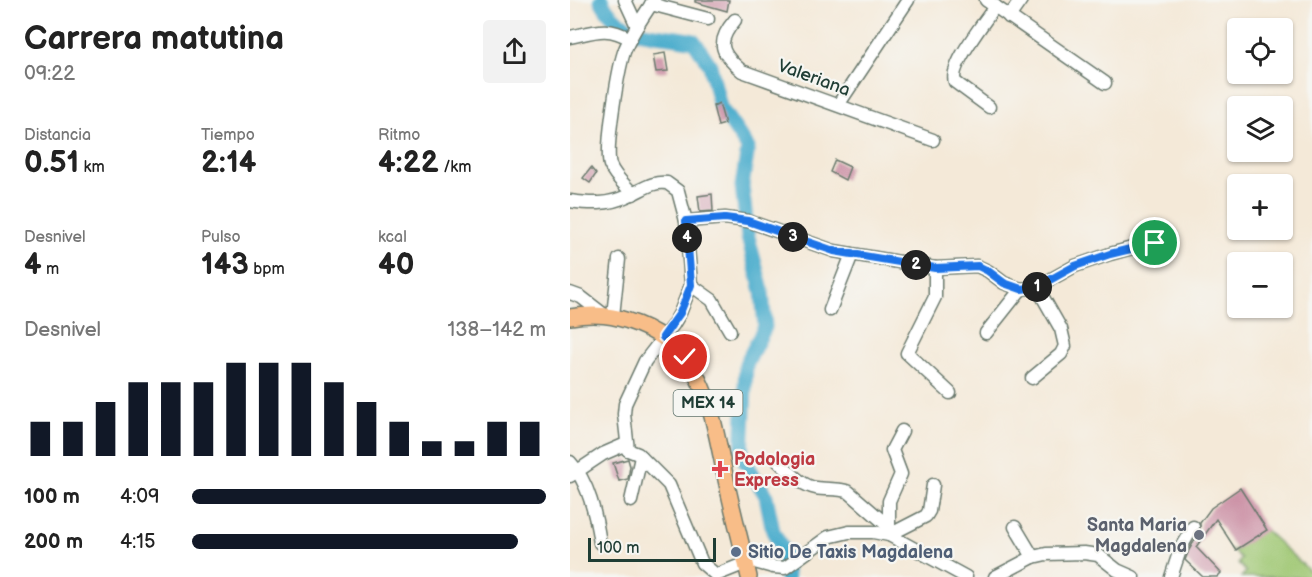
<!DOCTYPE html>
<html lang="es">
<head>
<meta charset="utf-8">
<style>
	:root { --surface:#fff; --page:#f2f2f2; --text:#222; --muted:#767676; --accent:#111827 }
	body { margin:0; font-family:"Balsamiq Sans",sans-serif; background:var(--page); color:var(--text); height:100vh; display:flex; flex-direction:column; font-size:22px; white-space:nowrap }
	* { box-sizing:border-box; margin:0 }
	p { font-size:20px; color:var(--muted) }
	.icon { flex:none; width:33px; height:33px; fill:none; stroke:currentColor; stroke-width:2; stroke-linecap:round; stroke-linejoin:round }
	.map { position:relative; flex:1; overflow:hidden }
	.drawer { display:flex; flex-direction:column; background:var(--surface); width:570px }
	.drawer>* { flex:none }
	.controls { position:absolute; left:657px; top:18px; display:grid; gap:12px }
	.controls a { display:grid; place-items:center; width:66px; height:66px; border-radius:6px; background:var(--surface); box-shadow:0 2px 4px #0004; font-size:30px }
	.scale { position:absolute; left:18px; bottom:15px; width:128px; box-sizing:border-box; padding-left:6px; border:3px solid #1f3d34; border-top:0; font-size:16px; line-height:21px; white-space:nowrap; color:#1f3d34; -webkit-text-stroke:4px #f6f6f2; paint-order:stroke }
	.pin { position:absolute; display:grid; place-items:center; width:51px; height:51px; color:#fff; margin:-26px; border:3px solid #fff; border-radius:50%; box-shadow:0 2px 6px #0007 }
	.km { position:absolute; width:30px; height:30px; margin:-15px; border-radius:50%; background:#222; color:#fff; font-size:16px; line-height:30px; text-align:center }
	.round { display:grid; place-items:center; flex:none; width:63px; height:63px; border-radius:6px; background:var(--page) }
	.headline { display:flex; align-items:center; justify-content:space-between; height:102px; padding:0 24px }
	h1 { font-size:33px; font-weight:700; line-height:45px }
	.metrics { display:grid; grid-template-columns:repeat(3,1fr); gap:9px; height:102px; padding:6px 24px }
	.metrics div { display:grid; align-content:center }
	.metrics b { font-size:30px; font-weight:700 }
	.metrics small { font-size:16px; font-weight:400 }
	.metrics p { font-size:16px }
	.chart { height:168px; padding:12px 24px }
	.chart p { display:flex; justify-content:space-between }
	.chart svg { width:100%; height:108px; margin-top:6px; stroke:var(--accent); stroke-width:6 }
	ul { padding:0 24px; list-style:none; font-size:20px }
	li { display:grid; grid-template-columns:96px 72px 1fr; align-items:center; height:45px }
	li i { height:15px; border-radius:8px; background:var(--accent) }
	main { display:flex; flex:1; min-height:0 }
	.map>svg:first-child { display:block }
	.green { fill:#a0c874; stroke:#608254; stroke-width:1.5 }
	.lines { fill:none; stroke-linecap:round; stroke-linejoin:round }
	.river { stroke:#4eaecd; stroke-width:15 }
	.building { fill:#cd94a8 }
	.minor-casing { stroke:#6a796d; stroke-width:15 }
	.major-casing { stroke:#6a796d; stroke-width:18 }
	.minor { stroke:#fff; stroke-width:12 }
	.major { stroke:#f8bd88; stroke-width:15 }
	.route-casing { stroke:#fff; stroke-width:12 }
	.route { stroke:#1a73e8; stroke-width:8 }
	.health-dot { fill:#e0444e; stroke:#f6f6f2; stroke-width:2 }
	.worship-dot { fill:#6b7280; stroke:#f6f6f2; stroke-width:2 }
	.service-dot { fill:#5c6f8a; stroke:#f6f6f2; stroke-width:2 }
	.labels { text-anchor:middle; dominant-baseline:central; stroke-width:4.5; stroke-linejoin:round; paint-order:stroke }
	.shield { fill:#f6f6f2; stroke:#60746d; stroke-width:1.5 }
	.shield-label { font-size:16px; font-weight:bold; fill:#1f3d34 }
	.street-label { font-size:18px; fill:#1f3d34; stroke:#f6f6f2 }
	.health-label { font-size:18px; font-weight:bold; fill:#be3a42; stroke:#f6f6f2; text-anchor:start }
	.worship-label { font-size:18px; font-weight:bold; fill:#5b616d; stroke:#f6f6f2; text-anchor:end }
	.service-label { font-size:18px; font-weight:bold; fill:#4e5e75; stroke:#f6f6f2; text-anchor:start }
</style>
</head>
<body>
<main>
<section class="drawer">
<div class="headline"><div><h1>Carrera matutina</h1><p>09:22</p></div><a class="round"><svg class="icon" aria-label="share" viewBox="0 0 24 24"><path d="M12 15V3M7 8l5-5 5 5M5 13v7h14v-7"/></svg></a></div>
<div class="metrics">
<div><p>Distancia</p><b>0.51<small> km</small></b></div>
<div><p>Tiempo</p><b>2:14</b></div>
<div><p>Ritmo</p><b>4:22<small> /km</small></b></div>
</div>
<div class="metrics">
<div><p>Desnivel</p><b>4<small> m</small></b></div>
<div><p>Pulso</p><b>143<small> bpm</small></b></div>
<div><p>kcal</p><b>40</b></div>
</div>
<div class="chart"><p><span>Desnivel</span>138–142 m</p>
<svg viewBox="0 0 160 44" preserveAspectRatio="none"><path d="M5 44V30M15 44V30M25 44V22M35 44V14M45 44V14M55 44V14M65 44V6M75 44V6M85 44V6M95 44V14M105 44V22M115 44V30M125 44V38M135 44V38M145 44V30M155 44V30"/></svg>
</div>
<ul>
<li><b>100 m</b>4:09<i style="width:100%"></i></li>
<li><b>200 m</b>4:15<i style="width:92%"></i></li>
</ul>
</section>
<div class="map">
<svg width="742" height="577" viewBox="0 0 742 577">
	<rect width="100%" height="100%" fill="#f6f6f2"/>
	<filter id="ink" filterUnits="userSpaceOnUse"><feTurbulence type="fractalNoise" baseFrequency=".0167" numOctaves="2"/><feDisplacementMap in="SourceGraphic" scale="12" xChannelSelector="R" yChannelSelector="G"/><feConvolveMatrix kernelMatrix="1 2 1 2 8 2 1 2 1" color-interpolation-filters="sRGB"/></filter>
	<filter id="wash" filterUnits="userSpaceOnUse"><feTurbulence type="fractalNoise" baseFrequency=".008" numOctaves="4" result="noise"/><feDisplacementMap in="SourceGraphic" scale="24" xChannelSelector="R" yChannelSelector="G"/><feGaussianBlur stdDeviation="1.35" result="paint"/><feColorMatrix in="noise" values="0 0 0 0 0 0 0 0 0 0 0 0 0 0 0 0 0 1.4 0 .05"/><feComposite in="paint" operator="in"/></filter>
	<g filter="url(#wash)">
		<rect width="100%" height="100%" fill="#f4e9d8"/>
		<path class="green" d="M 692,527 L 742,573 L 742,577 L 671,577 L 676,572 L 668,563 L 671,558 L 661,550 L 666,550 Z"/>
		<g class="lines">
			<path class="river" d="M 31,0 C 52,41 86,32 124,41 L 140,65 L 150,107 L 178,148 L 172,186 L 178,237 L 192,291 L 195,327 L 176,364 L 172,456 L 196,496 L 203,531 L 213,550 L 217,577"/>
		</g>
		<g id="blocks">
			<g class="building">
				<path d="M 125,0 L 159,0 L 157,11 L 125,2 Z"/>
				<path d="M 95,53 L 98,71 L 86,72 L 83,55 Z"/>
				<path d="M 149,103 L 155,124 L 148,126 L 143,106 Z"/>
				<path d="M 265,160 L 280,167 L 275,180 L 260,172 Z"/>
				<path d="M 21,168 L 26,174 L 20,183 L 13,178 Z"/>
				<path d="M 142,194 L 143,211 L 130,212 L 128,196 Z"/>
				<path d="M 58,459 L 60,466 L 58,479 L 49,481 L 43,463 Z"/>
				<path d="M 670,488 L 697,530 L 666,550 L 646,519 L 626,547 L 651,573 L 647,577 L 633,577 L 615,560 L 619,550 L 630,531 L 630,523 L 641,508 Z"/>
			</g>
		</g>
	</g>
	<g filter="url(#ink)">
		<use href="#blocks" fill-opacity="0" stroke="#6a796d" stroke-width="1.5"/>
		<g class="lines">
			<g class="minor-casing">
				<g id="minor">
					<path d="M 55,0 L 67,26"/>
					<path d="M 416,0 L 535,83"/>
					<path d="M 81,4 L 138,19"/>
					<path d="M 439,17 L 451,0"/>
					<path d="M 165,20 C 146,42 150,53 172,71 L 363,140"/>
					<path d="M 0,37 C 24,32 37,25 60,39"/>
					<path d="M 268,105 L 338,0"/>
					<path d="M 419,107 L 385,82 C 378,66 416,21 425,6"/>
					<path d="M 63,194 C 55,185 44,176 40,165 C 35,149 48,70 54,52 C 61,33 73,17 84,0"/>
					<path d="M 0,201 C 20,204 38,205 57,196 C 71,191 81,181 97,183 L 108,191 L 116,221 L 121,285 L 110,313 L 103,325 L 75,361 L 55,404 L 54,414 L 58,450"/>
					<path d="M 116,221 L 155,218 L 178,221 L 264,251 L 365,268 L 407,266 L 418,271 L 434,283 L 451,289 L 467,287 L 505,266 L 540,254 L 599,238"/>
					<path d="M 365,268 L 365,297 L 337,353 L 380,393"/>
					<path d="M 121,285 L 142,300 L 160,331"/>
					<path d="M 0,293 L 11,297 L 33,314"/>
					<path d="M 260,310 L 282,254"/>
					<path d="M 43,316 L 49,259"/>
					<path d="M 416,333 L 451,289"/>
					<path d="M 462,378 L 491,354 L 495,346 L 491,329 L 467,287"/>
					<path d="M 208,461 C 219,471 231,486 246,488 C 257,490 268,488 279,492 L 318,526"/>
					<path d="M 0,462 C 19,482 26,516 30,543"/>
					<path d="M 0,476 L 33,454 L 56,444 L 58,450 L 68,454 L 99,485 L 132,563 L 146,575 L 181,561 L 203,567 L 215,568 L 258,537 L 279,532 L 303,532 L 319,535 L 396,577"/>
					<path d="M 61,501 L 71,457"/>
					<path d="M 445,527 L 463,557"/>
					<path d="M 319,531 L 319,501 L 331,474 L 322,450 L 332,431"/>
					<path d="M 319,535 L 356,516 L 359,511 L 363,485"/>
					<path d="M 425,577 L 463,557 L 476,554 L 514,553 L 528,555 L 547,570 L 563,577"/>
					<path d="M 601,577 L 611,547 L 623,527"/>
				</g>
			</g>
			<g class="major-casing">
				<path id="major" d="M 0,317 C 25,313 44,315 67,324 C 133,350 141,408 154,470 C 161,506 171,541 179,577"/>
			</g>
			<use href="#minor" class="minor"/>
			<use href="#major" class="major"/>
		</g>
	</g>
	<g class="lines" filter="url(#ink)">
		<g class="route-casing">
			<path id="route" d="M 115,357 L 93,337 L 110,313 L 121,285 L 116,221 L 155,218 L 178,221 L 264,251 L 365,268 L 408,266 L 418,271 L 434,283 L 451,289 L 467,287 L 505,266 L 540,254 L 585,243"/>
		</g>
		<use href="#route" class="route"/>
	</g>
	<path class="health-dot" d="M147 460h6v6h6v6h-6v6h-6v-6h-6v-6h6z"/>
	<circle class="worship-dot" cx="629" cy="535" r="6"/>
	<circle class="service-dot" cx="166" cy="552" r="6"/>
	<g class="labels">
		<rect class="shield" x="103.5" y="390" width="69" height="26" rx="4.5"/>
		<g class="shield-label">
			<text x="138" y="403">MEX 14</text>
		</g>
		<g class="street-label">
			<text transform="translate(244 78) rotate(20)">Valeriana</text>
		</g>
		<g class="health-label">
			<text x="164" y="459">Podologia<tspan x="164" dy="21">Express</tspan></text>
		</g>
		<g class="worship-label">
			<text x="617" y="525">Santa Maria<tspan x="617" dy="21">Magdalena</tspan></text>
		</g>
		<g class="service-label">
			<text x="178" y="552">Sitio De Taxis Magdalena</text>
		</g>
	</g>
</svg>
<div class="controls">
<a><svg class="icon" aria-label="locate" viewBox="0 0 24 24"><circle cx="12" cy="12" r="6"/><path d="M12 2v4M12 18v4M2 12h4M18 12h4"/></svg></a>
<a><svg class="icon" aria-label="layers" viewBox="0 0 24 24"><path d="M12 4l9 5-9 5-9-5zM3 14l9 5 9-5"/></svg></a>
<a>+</a>
<a>−</a>
</div>
<div class="scale">100 m</div>
<div class="pin" style="left:585px;top:243px;background:#1e9e55"><svg class="icon" aria-label="arrive" viewBox="0 0 24 24"><path d="M6 21V4h12l-3 4 3 4H6"/></svg></div>
<div class="pin" style="left:115px;top:357px;background:#d93025"><svg class="icon" aria-label="check" viewBox="0 0 24 24"><path d="M5 12l5 5 9-10"/></svg></div>
<b class="km" style="left:467px;top:287px">1</b>
<b class="km" style="left:346px;top:265px">2</b>
<b class="km" style="left:223px;top:237px">3</b>
<b class="km" style="left:117px;top:238px">4</b>
</div>
</main>
</body>
</html>
